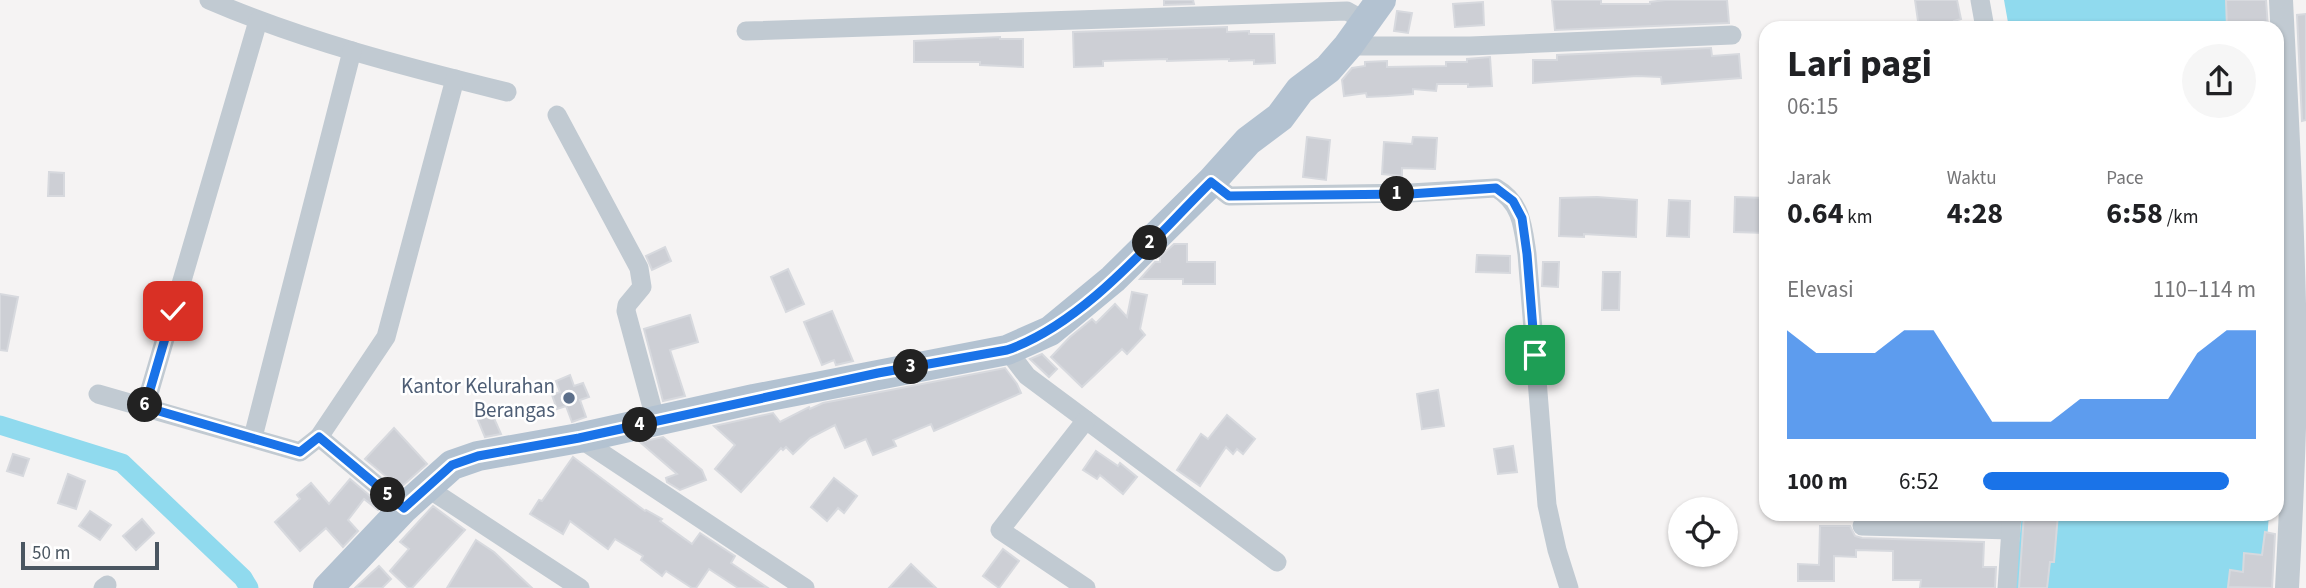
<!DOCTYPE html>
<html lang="id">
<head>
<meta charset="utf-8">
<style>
	:root { --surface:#fff; --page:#f6f6f6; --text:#202124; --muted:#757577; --accent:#1a73e8 }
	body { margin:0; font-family:"Source Sans 3",sans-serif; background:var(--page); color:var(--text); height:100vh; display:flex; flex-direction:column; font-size:26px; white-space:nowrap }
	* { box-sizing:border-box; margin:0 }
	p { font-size:23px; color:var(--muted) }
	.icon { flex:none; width:38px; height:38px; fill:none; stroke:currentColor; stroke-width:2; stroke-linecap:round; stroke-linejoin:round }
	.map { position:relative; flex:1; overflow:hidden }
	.sheet { position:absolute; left:1759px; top:21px; width:525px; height:500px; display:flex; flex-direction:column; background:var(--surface); border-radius:21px; box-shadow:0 2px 5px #0004 }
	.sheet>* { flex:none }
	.fabs { position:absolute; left:1668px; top:497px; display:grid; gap:14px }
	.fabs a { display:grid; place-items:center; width:70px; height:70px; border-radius:50%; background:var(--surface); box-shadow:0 2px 5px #0004; font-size:35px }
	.scale { position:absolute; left:21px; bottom:18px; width:138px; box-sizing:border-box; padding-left:7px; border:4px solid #4a5661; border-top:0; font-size:19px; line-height:24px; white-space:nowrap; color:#4a5661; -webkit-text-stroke:5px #fff; paint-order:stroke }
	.pin { position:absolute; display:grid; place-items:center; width:60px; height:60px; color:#fff; margin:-30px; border-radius:14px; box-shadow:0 4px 10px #0006 }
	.km { position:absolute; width:35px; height:35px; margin:-18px; border-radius:50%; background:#222; color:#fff; font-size:19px; line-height:35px; text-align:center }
	.round { display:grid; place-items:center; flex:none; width:74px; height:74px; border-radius:37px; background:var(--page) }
	.summary { display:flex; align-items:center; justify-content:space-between; height:119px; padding:0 28px }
	h1 { font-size:38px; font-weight:700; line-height:52px }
	.metrics { display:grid; grid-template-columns:repeat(3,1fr); gap:10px; height:119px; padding:7px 28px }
	.metrics div { display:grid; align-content:center }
	.metrics b { font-size:30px; font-weight:700 }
	.metrics small { font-size:19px; font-weight:400 }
	.metrics p { font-size:19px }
	.chart { height:196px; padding:14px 28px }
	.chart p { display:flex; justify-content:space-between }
	.chart svg { width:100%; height:126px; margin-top:7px; fill:var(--accent); opacity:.7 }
	ul { padding:0 28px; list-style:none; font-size:23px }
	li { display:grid; grid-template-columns:112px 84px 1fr; align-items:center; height:52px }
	li i { height:18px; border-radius:9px; background:var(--accent) }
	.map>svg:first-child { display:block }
	.water { fill:#90daee }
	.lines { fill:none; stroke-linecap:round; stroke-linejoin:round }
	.canal { stroke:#90daee; stroke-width:19 }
	.building { fill:#cdcfd5; stroke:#d7d9de; stroke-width:2 }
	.minor { stroke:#c1cad2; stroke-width:19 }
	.tertiary { stroke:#c1cad2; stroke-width:24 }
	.primary { stroke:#b3c2d1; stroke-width:30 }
	.route-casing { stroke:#fff; stroke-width:14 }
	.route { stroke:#1a73e8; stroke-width:9 }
	.service-dot { fill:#5c6f8a; stroke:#fff; stroke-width:2.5 }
	.labels { text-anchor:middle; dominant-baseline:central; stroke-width:5; stroke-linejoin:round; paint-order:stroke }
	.service-label { font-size:21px; fill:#4e5e75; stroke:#fff; text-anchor:end }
</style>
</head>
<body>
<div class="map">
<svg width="2306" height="588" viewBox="0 0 2306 588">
	<rect width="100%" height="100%" fill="#f5f3f3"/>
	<g class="water">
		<path d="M 2004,0 L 2238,0 L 2247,28 L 2009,28 Z"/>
		<path d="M 2022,515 L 2269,515 L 2263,588 L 2014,588 Z"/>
	</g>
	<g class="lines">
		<path class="canal" d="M 0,425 L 122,463 L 243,578 L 249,588"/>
	</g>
	<g class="building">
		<path d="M 1164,0 L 1193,0 L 1194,4 L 1164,5 Z"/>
		<path d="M 1552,0 L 1601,0 L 1601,4 L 1650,4 L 1650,2 L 1665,0 L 1727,0 L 1729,23 L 1555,30 Z"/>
		<path d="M 1915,0 L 1957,0 L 1961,19 L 1954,21 L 1956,28 L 1919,28 Z"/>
		<path d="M 2226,0 L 2266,0 L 2268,28 L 2227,28 Z"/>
		<path d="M 1483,2 L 1484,25 L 1455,27 L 1453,4 Z"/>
		<path d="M 1397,11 L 1412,13 L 1408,33 L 1394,31 Z"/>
		<path d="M 2306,14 L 2306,120 L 2302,121 L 2297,15 Z"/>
		<path d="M 1227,27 L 1227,32 L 1249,31 L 1249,34 L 1274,34 L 1275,63 L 1254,64 L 1254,60 L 1229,61 L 1229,59 L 1167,61 L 1167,59 L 1103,61 L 1103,66 L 1074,67 L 1073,32 Z"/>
		<path d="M 1000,37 L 1000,39 L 1023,39 L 1023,67 L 980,65 L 980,62 L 914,62 L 914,41 Z"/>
		<path d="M 1711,48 L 1712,56 L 1739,54 L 1741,78 L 1662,84 L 1661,77 L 1637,76 L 1533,83 L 1533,60 L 1557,60 L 1557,55 Z"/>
		<path d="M 1490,57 L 1492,86 L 1468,87 L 1468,84 L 1437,84 L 1436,91 L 1413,89 L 1413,94 L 1388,96 L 1367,97 L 1366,93 L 1344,96 L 1342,80 L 1352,68 L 1365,66 L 1365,62 L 1387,61 L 1387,67 L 1446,66 L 1446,62 L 1467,62 L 1467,59 Z"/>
		<path d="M 1307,137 L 1330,140 L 1326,180 L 1303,177 Z"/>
		<path d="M 1413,137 L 1437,138 L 1435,169 L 1402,168 L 1402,176 L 1382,174 L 1384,142 L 1412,144 Z"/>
		<path d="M 49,172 L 64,173 L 64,196 L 48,196 Z"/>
		<path d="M 1597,197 L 1637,200 L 1636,237 L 1584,234 L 1584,237 L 1559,236 L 1560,198 Z"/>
		<path d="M 1735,197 L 1766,198 L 1766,233 L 1734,232 Z"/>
		<path d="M 1669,200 L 1690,201 L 1689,237 L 1667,236 Z"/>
		<path d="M 1174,244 L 1187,244 L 1187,262 L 1215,262 L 1215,284 L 1183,284 L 1183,279 L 1140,279 L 1155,262 L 1160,262 L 1160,257 Z"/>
		<path d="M 665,247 L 671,261 L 652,270 L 646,256 Z"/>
		<path d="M 1477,255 L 1510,256 L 1510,273 L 1476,272 Z"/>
		<path d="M 1543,262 L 1559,262 L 1558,287 L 1542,286 Z"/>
		<path d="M 788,269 L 804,304 L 786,312 L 771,277 Z"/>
		<path d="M 1603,272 L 1620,272 L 1619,310 L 1602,310 Z"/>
		<path d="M 1132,292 L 1147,295 L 1140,329 L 1145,335 L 1127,354 L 1122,349 L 1082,387 L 1051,357 L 1070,337 L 1092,319 L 1096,323 L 1115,304 L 1127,317 Z"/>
		<path d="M 0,294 L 18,297 L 7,351 L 0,350 Z"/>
		<path d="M 2277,300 L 2279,301 L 2280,364 L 2277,363 Z"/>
		<path d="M 832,311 L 853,361 L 836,365 L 834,360 L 822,365 L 804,322 Z"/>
		<path d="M 690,315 L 698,342 L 670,350 L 685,396 L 663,401 L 644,329 Z"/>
		<path d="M 1042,354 L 1057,369 L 1049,377 L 1030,359 Z"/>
		<path d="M 1005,368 L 1017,384 L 1021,393 L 934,431 L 931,424 L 893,440 L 896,446 L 873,455 L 866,439 L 845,448 L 835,425 L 810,438 L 793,454 L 786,447 L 783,450 L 781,448 L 741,492 L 715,469 L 735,445 L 714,426 L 773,413 L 780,422 L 809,407 L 810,409 L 823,403 Z"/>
		<path d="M 570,375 L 574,386 L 583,383 L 589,397 L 580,400 L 586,417 L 572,422 L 566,406 L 557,409 L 552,395 L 560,392 L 556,381 Z"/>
		<path d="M 1438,390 L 1444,426 L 1422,429 L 1417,394 Z"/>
		<path d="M 489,407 L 501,434 L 485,437 L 475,413 Z"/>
		<path d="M 1227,415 L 1255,439 L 1243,454 L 1237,449 L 1233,454 L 1226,447 L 1200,486 L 1177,470 L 1201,434 L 1208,439 Z"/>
		<path d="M 394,428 L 427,464 L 400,488 L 365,459 Z"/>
		<path d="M 663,437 L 702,470 L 706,480 L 680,490 L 667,482 L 666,478 L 677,474 L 640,442 Z"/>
		<path d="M 1513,446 L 1517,472 L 1498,474 L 1494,449 Z"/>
		<path d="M 1096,451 L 1118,466 L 1120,463 L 1137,477 L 1123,494 L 1100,475 L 1097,479 L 1083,470 Z"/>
		<path d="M 13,454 L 29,459 L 23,476 L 7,471 Z"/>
		<path d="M 573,457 L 645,511 L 646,510 L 662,519 L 660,521 L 692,544 L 700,533 L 735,556 L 731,563 L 768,588 L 738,588 L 709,569 L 696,588 L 692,588 L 666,571 L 662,576 L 641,560 L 643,556 L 615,539 L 608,549 L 570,521 L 563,534 L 530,514 L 539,500 L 542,501 Z"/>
		<path d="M 68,474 L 85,481 L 76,509 L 58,503 Z"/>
		<path d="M 834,478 L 857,496 L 844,513 L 838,508 L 827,521 L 811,507 Z"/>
		<path d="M 350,479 L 382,506 L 378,510 L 364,499 L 348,520 L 358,531 L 343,547 L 326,528 L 300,551 L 275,522 L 300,499 L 297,495 L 311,483 L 329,504 Z"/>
		<path d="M 433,506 L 465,530 L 412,588 L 408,588 L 390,571 L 409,549 L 400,542 Z"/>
		<path d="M 90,511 L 111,525 L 100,540 L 79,526 Z"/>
		<path d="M 1890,514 L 1986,514 L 1985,517 Z"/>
		<path d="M 2024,514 L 2058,514 L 2054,562 L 2050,562 L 2047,588 L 2019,588 Z"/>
		<path d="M 142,519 L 154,533 L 136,550 L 123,536 Z"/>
		<path d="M 1820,526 L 1850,526 L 1855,536 L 1862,538 L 1984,542 L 1983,567 L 1996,567 L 1995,588 L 1920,588 L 1921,580 L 1893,580 L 1893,551 L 1856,550 L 1856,557 L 1834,556 L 1834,581 L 1798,581 L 1798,564 L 1819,565 Z"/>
		<path d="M 2265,532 L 2275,534 L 2272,588 L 2228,587 L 2230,570 L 2243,572 L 2244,553 L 2262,555 Z"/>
		<path d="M 476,540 L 494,552 L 532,588 L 447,588 Z"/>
		<path d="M 1003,549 L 1019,561 L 999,588 L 983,576 Z"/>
		<path d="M 911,564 L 936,588 L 889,588 Z"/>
		<path d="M 379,566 L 391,579 L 382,588 L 355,588 Z"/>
	</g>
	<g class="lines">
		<g class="minor">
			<path d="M 209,0 C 304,41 406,67 507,92"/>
			<path d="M 1980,0 L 1985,28"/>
			<path d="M 746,31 L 1347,11 L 1365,21"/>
			<path d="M 1348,46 L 1470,46 L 1732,35"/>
			<path d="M 557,115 L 639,268 L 642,287 L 627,305 L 626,311 L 656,422"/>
			<path d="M 1211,182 L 1229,196 L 1410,193 L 1496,188 C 1522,203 1523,227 1527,254 L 1547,505 L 1557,550 L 1569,588"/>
			<path d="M 1007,350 L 1027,376 L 1277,562"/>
			<path d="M 98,394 L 300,452 L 319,437 L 404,508"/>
			<path d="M 145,407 L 258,21"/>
			<path d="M 253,437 L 352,51"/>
			<path d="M 319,437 L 386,337 L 455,79"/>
			<path d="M 579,438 L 805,588"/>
			<path d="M 426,487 L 580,588"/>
			<path d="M 1862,526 L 2011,530"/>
			<path d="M 103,588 L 107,585"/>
			<path d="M 1086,588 L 1000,530 L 1086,420"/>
			<path d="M 2007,588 L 2012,514"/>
		</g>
		<path class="tertiary" d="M 2281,0 C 2287,122 2294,244 2295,366 C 2295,440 2291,514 2287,588"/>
		<path class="primary" d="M 328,588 L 404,508 L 452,465 L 478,456 L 579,438 L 754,399 L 1007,350 L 1050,331 L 1113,279 L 1211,182 L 1248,141 L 1280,117 L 1300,90 L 1328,69 L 1348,46 L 1381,0"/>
	</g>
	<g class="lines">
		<g class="route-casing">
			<path id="route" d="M 173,311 L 145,407 L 300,452 L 319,437 L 404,508 L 452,465 L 478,456 L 579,438 L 878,373 L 1007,350 C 1085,323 1152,240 1211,182 L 1229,196 L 1410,194 L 1496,188 L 1513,201 L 1522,218 L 1527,254 L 1535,355"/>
		</g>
		<use href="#route" class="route"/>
	</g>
	<circle class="service-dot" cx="569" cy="398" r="7"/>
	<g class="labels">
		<g class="service-label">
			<text x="555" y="386">Kantor Kelurahan<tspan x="555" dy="24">Berangas</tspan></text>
		</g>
	</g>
</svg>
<div class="fabs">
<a><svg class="icon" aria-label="locate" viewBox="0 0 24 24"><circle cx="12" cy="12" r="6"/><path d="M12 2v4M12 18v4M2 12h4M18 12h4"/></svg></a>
</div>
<div class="scale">50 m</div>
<div class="pin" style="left:1535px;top:355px;background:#1e9e55"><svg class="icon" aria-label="arrive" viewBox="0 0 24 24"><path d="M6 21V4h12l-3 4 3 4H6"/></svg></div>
<div class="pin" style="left:173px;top:311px;background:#d93025"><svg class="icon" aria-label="check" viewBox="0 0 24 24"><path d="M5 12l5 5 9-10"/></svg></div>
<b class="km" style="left:1397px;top:194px">1</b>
<b class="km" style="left:1150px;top:243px">2</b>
<b class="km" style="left:911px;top:367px">3</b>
<b class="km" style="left:640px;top:425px">4</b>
<b class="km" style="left:388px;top:495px">5</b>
<b class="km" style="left:145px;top:405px">6</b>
<section class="sheet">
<div class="summary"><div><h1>Lari pagi</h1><p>06:15</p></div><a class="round"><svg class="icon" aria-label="share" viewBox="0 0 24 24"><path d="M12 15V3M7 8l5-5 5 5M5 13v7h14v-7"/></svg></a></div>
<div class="metrics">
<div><p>Jarak</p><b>0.64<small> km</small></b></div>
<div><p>Waktu</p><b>4:28</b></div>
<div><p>Pace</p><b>6:58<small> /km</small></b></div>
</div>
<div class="chart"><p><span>Elevasi</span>110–114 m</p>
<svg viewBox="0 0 160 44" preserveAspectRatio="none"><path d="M0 44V6L10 14L20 14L30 14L40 6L50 6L60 22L70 38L80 38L90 38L100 30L110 30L120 30L130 30L140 14L150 6L160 6V44z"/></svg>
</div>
<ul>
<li><b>100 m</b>6:52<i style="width:90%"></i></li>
</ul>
</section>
</div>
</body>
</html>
